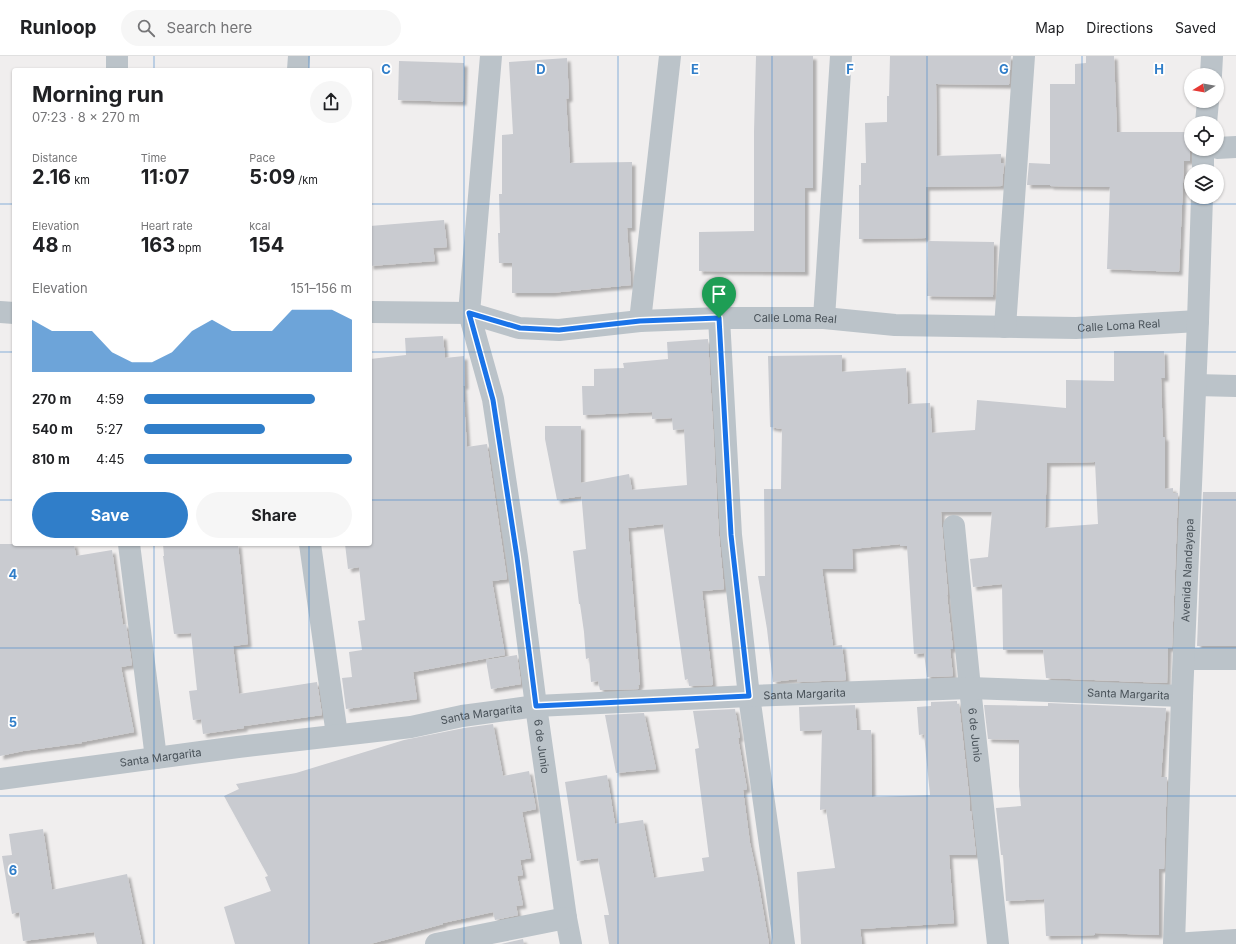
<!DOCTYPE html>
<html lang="en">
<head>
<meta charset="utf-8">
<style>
	:root { --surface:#fff; --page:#f6f6f6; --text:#202124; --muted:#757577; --line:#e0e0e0; --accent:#307ec9 }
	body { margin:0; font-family:Inter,sans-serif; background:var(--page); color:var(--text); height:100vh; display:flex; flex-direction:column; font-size:15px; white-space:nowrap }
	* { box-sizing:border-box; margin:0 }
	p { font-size:13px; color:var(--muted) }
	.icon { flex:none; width:22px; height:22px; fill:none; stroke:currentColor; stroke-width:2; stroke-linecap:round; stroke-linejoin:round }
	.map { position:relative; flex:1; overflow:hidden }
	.details { position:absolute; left:12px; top:12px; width:360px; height:478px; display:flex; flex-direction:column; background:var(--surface); border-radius:4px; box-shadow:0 1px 3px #0004 }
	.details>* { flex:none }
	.needle { width:26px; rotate:259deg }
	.buttons { position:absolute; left:1184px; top:12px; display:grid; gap:8px }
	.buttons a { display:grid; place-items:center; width:40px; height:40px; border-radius:50%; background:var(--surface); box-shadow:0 1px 3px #0004; font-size:20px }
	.pin { position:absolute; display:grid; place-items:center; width:34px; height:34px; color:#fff; margin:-41px -17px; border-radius:50% 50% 50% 0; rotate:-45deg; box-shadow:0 0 4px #0007 }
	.pin .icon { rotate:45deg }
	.round { display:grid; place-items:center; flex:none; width:42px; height:42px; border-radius:21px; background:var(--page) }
	.headline { display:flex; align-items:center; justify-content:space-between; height:68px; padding:0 20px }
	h1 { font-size:22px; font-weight:700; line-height:30px }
	.figures { display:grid; grid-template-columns:repeat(3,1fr); gap:6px; height:68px; padding:4px 20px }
	.figures div { display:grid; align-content:center }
	.figures b { font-size:20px; font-weight:700 }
	.figures small { font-size:11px; font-weight:400 }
	.figures p { font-size:11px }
	.chart { height:112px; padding:8px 20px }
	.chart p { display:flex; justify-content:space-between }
	.chart svg { width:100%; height:72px; margin-top:4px; fill:var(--accent); opacity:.7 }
	.button { display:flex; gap:8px; margin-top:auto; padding:8px 20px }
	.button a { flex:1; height:46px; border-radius:24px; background:var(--accent); color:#fff; font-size:16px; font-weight:700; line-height:46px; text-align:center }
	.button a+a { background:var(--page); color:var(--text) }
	ul { padding:0 20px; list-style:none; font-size:13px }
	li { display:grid; grid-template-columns:64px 48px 1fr; align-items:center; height:30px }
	li i { height:10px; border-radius:5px; background:var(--accent) }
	header { display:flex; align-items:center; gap:24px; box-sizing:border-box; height:56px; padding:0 20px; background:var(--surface); border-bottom:1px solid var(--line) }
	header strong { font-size:19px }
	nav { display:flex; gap:22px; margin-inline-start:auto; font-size:14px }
	.search { width:280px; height:36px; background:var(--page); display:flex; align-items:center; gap:10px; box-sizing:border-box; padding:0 14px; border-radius:22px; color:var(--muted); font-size:15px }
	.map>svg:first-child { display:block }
	.building { fill:#c9cbd0; fill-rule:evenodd; filter:url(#shadow) }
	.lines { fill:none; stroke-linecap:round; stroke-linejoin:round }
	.street { stroke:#bbc3c9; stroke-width:22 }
	.route-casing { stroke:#fff; stroke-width:8 }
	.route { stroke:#1a73e8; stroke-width:5 }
	.grid { fill:none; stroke:#307ec9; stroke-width:1; stroke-opacity:0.55 }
	.labels { text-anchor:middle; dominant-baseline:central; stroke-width:3.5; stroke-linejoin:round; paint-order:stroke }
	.street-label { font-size:11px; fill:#495259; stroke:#fff }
	.grid-label { font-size:13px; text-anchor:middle; font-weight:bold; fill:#307ec9; stroke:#fff; stroke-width:3.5; stroke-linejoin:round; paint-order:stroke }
</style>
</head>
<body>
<header>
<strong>Runloop</strong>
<div class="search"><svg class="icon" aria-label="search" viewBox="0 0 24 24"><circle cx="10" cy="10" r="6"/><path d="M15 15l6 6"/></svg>Search here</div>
<nav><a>Map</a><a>Directions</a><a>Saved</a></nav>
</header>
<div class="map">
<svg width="1236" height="888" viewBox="0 0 1236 888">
	<defs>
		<filter id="shadow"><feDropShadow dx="3.5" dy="3.5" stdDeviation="1" flood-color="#0004"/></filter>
	</defs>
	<rect width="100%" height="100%" fill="#f0eeee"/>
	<g class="building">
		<path d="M 756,0 L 813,0 L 813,132 L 805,132 L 805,216 L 699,215 L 699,176 L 754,175 L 754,76 Z"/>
		<path d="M 890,0 L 1011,0 L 1009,29 L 936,28 L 937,100 L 1001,98 L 1001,107 L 1004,107 L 1002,130 L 926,131 L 926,182 L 859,183 L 859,129 L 861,129 L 861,107 L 866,107 L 865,67 L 887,66 L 887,40 L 889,40 Z"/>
		<path d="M 1086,0 L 1114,0 L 1117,76 L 1190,76 L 1190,105 L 1184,105 L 1179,216 L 1107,213 L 1110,131 L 1050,130 L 1050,129 L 1027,129 L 1029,107 L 1050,108 L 1050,28 L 1075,28 L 1075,8 L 1086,7 Z"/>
		<path d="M 567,2 L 569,42 L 566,43 L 570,107 L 632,106 L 632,172 L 627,172 L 631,229 L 551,237 L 512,237 L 512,207 L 499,207 L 498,177 L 500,177 L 499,138 L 502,138 L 502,79 L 513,78 L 509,6 Z"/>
		<path d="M 399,5 L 464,7 L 463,46 L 398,44 Z"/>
		<path d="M 444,164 L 447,191 L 433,192 L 435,205 L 370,210 L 370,170 Z"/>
		<path d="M 928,185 L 994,186 L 993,241 L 927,240 Z"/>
		<path d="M 443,280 L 445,302 L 464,300 L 465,330 L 463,330 L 467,391 L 487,388 L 507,523 L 492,525 L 505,599 L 413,616 L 417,643 L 346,653 L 342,622 L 352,621 L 349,596 L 362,594 L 358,565 L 365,564 L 359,511 L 348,513 L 345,488 L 370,488 L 370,303 L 406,299 L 405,282 Z"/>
		<path d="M 708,283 L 719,480 L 724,533 L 702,535 L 713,629 L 689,630 L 688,623 L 685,624 L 663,468 L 628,472 L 640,629 L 638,629 L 639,633 L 600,634 L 598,625 L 591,626 L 589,602 L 586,603 L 584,576 L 580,548 L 579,548 L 573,495 L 586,493 L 581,435 L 581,440 L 557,444 L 545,383 L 545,370 L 581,370 L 581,427 L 629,418 L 632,434 L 687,429 L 684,373 L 673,374 L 672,362 L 652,363 L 652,356 L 583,359 L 582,330 L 594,330 L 594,313 L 624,312 L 623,307 L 668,303 L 667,286 Z"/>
		<path d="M 1114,295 L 1164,295 L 1165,322 L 1161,322 L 1163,381 L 1165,381 L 1165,433 L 1173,432 L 1173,437 L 1178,437 L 1172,592 L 1168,592 L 1167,627 L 1046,622 L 1043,594 L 1003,594 L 1002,528 L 973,531 L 970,503 L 988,501 L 992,456 L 941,456 L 942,471 L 948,539 L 947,539 L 953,593 L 950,593 L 953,620 L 927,621 L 924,597 L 914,598 L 907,490 L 900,490 L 900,488 L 852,493 L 853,513 L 822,513 L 833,590 L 842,589 L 846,624 L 797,626 L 797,623 L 773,626 L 767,573 L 758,520 L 765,520 L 764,433 L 781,433 L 782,373 L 770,371 L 768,300 L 842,299 L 842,316 L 906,312 L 908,348 L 930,347 L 932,377 L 975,374 L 977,344 L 1066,352 L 1066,324 L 1114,325 ZM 1095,406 L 1098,468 L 1045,472 L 1047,407 Z"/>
		<path d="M 1203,436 L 1236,436 L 1236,590 L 1197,590 Z"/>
		<path d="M 0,488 L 74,488 L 76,500 L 112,494 L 123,569 L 126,568 L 132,609 L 121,611 L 134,676 L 82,686 L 82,687 L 23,695 L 0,700 Z"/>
		<path d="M 163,488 L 238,488 L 248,588 L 233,590 L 239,638 L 317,626 L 322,659 L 244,670 L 244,672 L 203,678 L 201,663 L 193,664 L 189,635 L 197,634 L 191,577 L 174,578 L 163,500 L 164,500 Z"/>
		<path d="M 517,599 L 521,628 L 491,633 L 486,604 Z"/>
		<path d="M 957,645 L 957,648 L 959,648 L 969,739 L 970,755 L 971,755 L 976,799 L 949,799 L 954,867 L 860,873 L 862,888 L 801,888 L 797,816 L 835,812 L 826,753 L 820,754 L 822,674 L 800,675 L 799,651 L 855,649 L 857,674 L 871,674 L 872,741 L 930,739 L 924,678 L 919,679 L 917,651 L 931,650 L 931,646 Z"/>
		<path d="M 1048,647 L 1166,652 L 1161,721 L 1167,721 L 1164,813 L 1159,813 L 1159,879 L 1095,877 L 1095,879 L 1046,880 L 1044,843 L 1006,845 L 1003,799 L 1001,799 L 996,752 L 1021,750 L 1019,730 L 1019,684 L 988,683 L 984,649 L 1048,650 Z"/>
		<path d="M 735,653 L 740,682 L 738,682 L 747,733 L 743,734 L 750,787 L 757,819 L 769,888 L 609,888 L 604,859 L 609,859 L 598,802 L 577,805 L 565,726 L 607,719 L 615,768 L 643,764 L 654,822 L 704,815 L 702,802 L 709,801 L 695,693 L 699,692 L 693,655 Z"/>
		<path d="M 644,657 L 656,713 L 616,717 L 605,659 Z"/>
		<path d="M 493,668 L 503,720 L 529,715 L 536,753 L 522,756 L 531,802 L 520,804 L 523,819 L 517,820 L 523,849 L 516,850 L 518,859 L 495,864 L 493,856 L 443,867 L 443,868 L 370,888 L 235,888 L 224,851 L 271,835 L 265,821 L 268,820 L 224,740 L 239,733 L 236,728 L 296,717 L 404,684 L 464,672 Z"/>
		<path d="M 43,773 L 52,834 L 127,818 L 142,888 L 97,888 L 94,876 L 23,885 L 19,856 L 12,858 L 2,800 L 12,799 L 9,778 Z"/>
		<path d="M 523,883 L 524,888 L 501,888 Z"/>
	</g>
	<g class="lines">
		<g class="street">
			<path d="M 117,0 L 117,14"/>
			<path id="s1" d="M 491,0 L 469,257 L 493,343 L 517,501 L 536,650 L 566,862 L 571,888"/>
			<path d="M 298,14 L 299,0"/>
			<path d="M 1211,19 L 1212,0"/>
			<path d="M 1206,67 L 1208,45"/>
			<path d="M 1217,92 L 1236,91"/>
			<path d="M 1203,115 L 1203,93"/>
			<path d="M 0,256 L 14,257"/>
			<path id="s2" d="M 370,256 L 469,257 L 519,272 L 559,274 L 640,265 L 719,262 L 824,262 L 895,269 L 1076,272 L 1198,265"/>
			<path d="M 719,262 L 731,479 L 749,640 L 784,888"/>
			<path d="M 824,262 L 841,0"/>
			<path d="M 640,265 L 670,0"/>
			<path d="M 1005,271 L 1024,0"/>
			<path d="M 1196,329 L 1236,330"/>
			<path id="s3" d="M 954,470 L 970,632 L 998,888"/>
			<path d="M 129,488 L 156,702"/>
			<path d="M 310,488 L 337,679"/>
			<path d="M 1185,603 L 1236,603"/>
			<path id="s4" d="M 0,723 L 238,691 L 411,671 L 462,660 L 536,650 L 749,640 L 970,632 L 1182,640"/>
			<path d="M 436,888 L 566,862"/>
			<path id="s5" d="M 1174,888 L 1182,640 L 1198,265 L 1202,141"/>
			<path d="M 1174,888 L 1236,884"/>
		</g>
	</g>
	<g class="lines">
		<g class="route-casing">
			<path id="route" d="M 469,257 L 520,272 L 559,274 L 640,265 L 719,262 L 731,479 L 749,640 L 536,650 L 517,501 L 493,344 Z"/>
		</g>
		<use href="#route" class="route"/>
	</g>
	<path class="grid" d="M 154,0 L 154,14M 309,0 L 309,14M 464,0 L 464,888M 618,0 L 618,888M 772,0 L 772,888M 927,0 L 927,888M 1082,0 L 1082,888M 0,148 L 14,148M 370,148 L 1236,148M 0,296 L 14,296M 370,296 L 1236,296M 0,444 L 14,444M 370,444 L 1236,444M 154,488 L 154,888M 309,488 L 309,888M 0,592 L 1236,592M 0,740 L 1236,740"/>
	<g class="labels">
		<g class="street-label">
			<text stroke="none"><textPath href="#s2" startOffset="428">Calle Loma Real</textPath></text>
			<text stroke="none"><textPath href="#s2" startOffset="752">Calle Loma Real</textPath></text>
			<text stroke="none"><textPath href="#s5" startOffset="374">Avenida Nandayapa</textPath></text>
			<text stroke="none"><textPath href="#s4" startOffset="810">Santa Margarita</textPath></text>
			<text stroke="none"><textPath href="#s4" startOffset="1134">Santa Margarita</textPath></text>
			<text stroke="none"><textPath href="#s4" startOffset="486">Santa Margarita</textPath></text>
			<text stroke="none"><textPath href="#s3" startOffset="210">6 de Junio</textPath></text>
			<text stroke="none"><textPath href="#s1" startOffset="698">6 de Junio</textPath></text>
			<text stroke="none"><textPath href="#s4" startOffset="162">Santa Margarita</textPath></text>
		</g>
	</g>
	<g class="grid-label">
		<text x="386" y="18">C</text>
		<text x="541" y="18">D</text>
		<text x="695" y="18">E</text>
		<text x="850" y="18">F</text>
		<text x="1004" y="18">G</text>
		<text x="1159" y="18">H</text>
		<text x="13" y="523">4</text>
		<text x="13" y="671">5</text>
		<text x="13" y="819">6</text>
	</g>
</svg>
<div class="buttons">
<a><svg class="needle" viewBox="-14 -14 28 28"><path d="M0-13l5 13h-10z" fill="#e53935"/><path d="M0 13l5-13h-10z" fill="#757577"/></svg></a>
<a><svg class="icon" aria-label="locate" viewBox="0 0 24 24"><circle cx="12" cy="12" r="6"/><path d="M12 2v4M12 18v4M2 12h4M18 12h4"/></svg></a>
<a><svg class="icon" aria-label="layers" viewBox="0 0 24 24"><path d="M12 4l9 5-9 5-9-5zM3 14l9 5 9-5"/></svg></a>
</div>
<div class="pin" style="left:719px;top:262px;background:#1e9e55"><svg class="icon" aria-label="arrive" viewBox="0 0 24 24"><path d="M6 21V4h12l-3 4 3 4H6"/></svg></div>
<section class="details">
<div class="headline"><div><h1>Morning run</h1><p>07:23 · 8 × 270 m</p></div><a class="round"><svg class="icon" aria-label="share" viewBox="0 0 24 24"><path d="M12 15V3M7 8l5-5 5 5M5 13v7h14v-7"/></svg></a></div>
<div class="figures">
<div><p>Distance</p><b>2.16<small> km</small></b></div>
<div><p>Time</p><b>11:07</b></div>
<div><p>Pace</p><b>5:09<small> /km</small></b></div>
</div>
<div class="figures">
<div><p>Elevation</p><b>48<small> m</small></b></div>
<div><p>Heart rate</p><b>163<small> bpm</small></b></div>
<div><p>kcal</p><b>154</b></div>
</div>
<div class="chart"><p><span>Elevation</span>151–156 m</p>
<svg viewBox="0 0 160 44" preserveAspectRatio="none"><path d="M0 44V12L10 19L20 19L30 19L40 32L50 38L60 38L70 32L80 19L90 12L100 19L110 19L120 19L130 6L140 6L150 6L160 12V44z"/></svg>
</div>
<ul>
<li><b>270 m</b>4:59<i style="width:82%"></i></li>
<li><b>540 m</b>5:27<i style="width:58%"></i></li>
<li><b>810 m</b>4:45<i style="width:100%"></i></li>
</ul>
<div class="button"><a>Save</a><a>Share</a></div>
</section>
</div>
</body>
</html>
